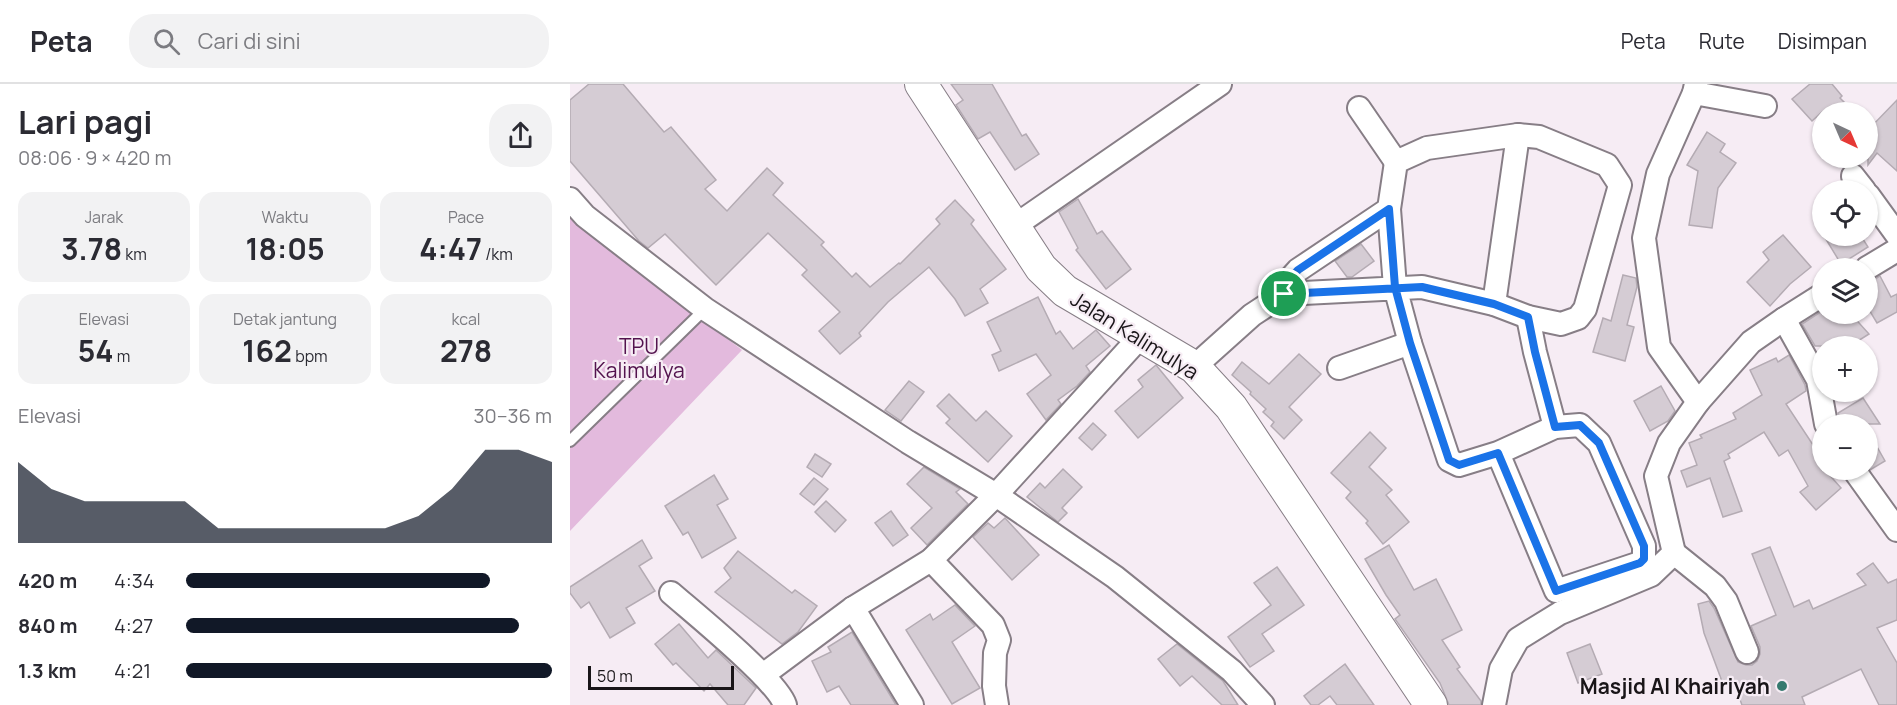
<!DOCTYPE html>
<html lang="id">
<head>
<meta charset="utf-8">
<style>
	:root { --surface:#fff; --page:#f2f2f3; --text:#2b2b33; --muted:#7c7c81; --line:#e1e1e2; --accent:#111827 }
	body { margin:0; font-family:Manrope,sans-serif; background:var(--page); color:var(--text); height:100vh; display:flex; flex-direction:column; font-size:22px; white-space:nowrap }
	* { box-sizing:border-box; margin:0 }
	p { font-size:20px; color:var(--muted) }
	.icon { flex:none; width:33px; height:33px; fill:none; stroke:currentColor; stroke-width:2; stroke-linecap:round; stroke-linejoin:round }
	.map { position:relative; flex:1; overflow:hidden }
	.sheet { display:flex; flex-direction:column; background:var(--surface); width:570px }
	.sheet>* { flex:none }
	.needle { width:39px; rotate:136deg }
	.buttons { position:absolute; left:1242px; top:18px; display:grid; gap:12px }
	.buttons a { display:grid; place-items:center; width:66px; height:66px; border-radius:50%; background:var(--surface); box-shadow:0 2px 4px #0004; font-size:30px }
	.scale { position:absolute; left:18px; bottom:15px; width:146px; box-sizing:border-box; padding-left:6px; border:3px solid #191518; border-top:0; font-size:16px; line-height:21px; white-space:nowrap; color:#191518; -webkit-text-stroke:4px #f6ecf4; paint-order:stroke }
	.pin { position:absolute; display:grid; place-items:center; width:51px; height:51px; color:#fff; margin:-26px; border:3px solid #fff; border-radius:50%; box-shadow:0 2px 6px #0007 }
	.round { display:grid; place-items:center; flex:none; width:63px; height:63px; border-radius:24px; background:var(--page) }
	.summary { display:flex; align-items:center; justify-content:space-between; height:102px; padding:0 18px }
	h1 { font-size:33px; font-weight:700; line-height:45px }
	.figures { display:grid; grid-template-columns:repeat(3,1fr); gap:9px; height:102px; padding:6px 18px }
	.figures div { display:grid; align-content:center; border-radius:15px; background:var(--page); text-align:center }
	.figures b { font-size:30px; font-weight:700 }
	.figures small { font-size:16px; font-weight:400 }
	.figures p { font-size:16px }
	.chart { height:168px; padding:12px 18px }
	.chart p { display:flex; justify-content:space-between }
	.chart svg { width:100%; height:108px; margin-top:6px; fill:var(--accent); opacity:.7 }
	ul { padding:0 18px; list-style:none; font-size:20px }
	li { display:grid; grid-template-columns:96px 72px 1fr; align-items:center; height:45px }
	li i { height:15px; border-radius:8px; background:var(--accent) }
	header { display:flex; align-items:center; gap:36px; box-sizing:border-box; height:84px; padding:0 30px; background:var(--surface); border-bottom:2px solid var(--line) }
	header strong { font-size:28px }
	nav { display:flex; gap:33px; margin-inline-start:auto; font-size:21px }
	.search { width:420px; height:54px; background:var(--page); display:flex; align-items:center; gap:15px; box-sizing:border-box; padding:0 21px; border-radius:24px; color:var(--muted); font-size:22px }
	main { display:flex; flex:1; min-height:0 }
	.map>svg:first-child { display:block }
	.green { fill:#e3badd }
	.building { fill:#d5ccd4; stroke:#b4abb3; stroke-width:1.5 }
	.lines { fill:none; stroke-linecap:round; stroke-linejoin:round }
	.lane-casing { stroke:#877e86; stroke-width:14 }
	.street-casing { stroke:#877e86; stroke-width:26 }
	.secondary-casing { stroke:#877e86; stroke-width:34 }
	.lane { stroke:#fff; stroke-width:10 }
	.street { stroke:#fff; stroke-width:22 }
	.secondary { stroke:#fff; stroke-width:32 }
	.route-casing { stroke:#fff; stroke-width:12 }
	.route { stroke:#1a73e8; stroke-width:8 }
	.poi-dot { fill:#357a6f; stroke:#f6ecf4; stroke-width:2 }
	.labels { text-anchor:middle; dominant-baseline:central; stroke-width:4.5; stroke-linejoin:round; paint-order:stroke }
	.street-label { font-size:21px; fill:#191518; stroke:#f6ecf4 }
	.park-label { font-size:21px; fill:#53134e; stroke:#f6ecf4 }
	.poi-label { font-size:21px; font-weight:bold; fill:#191518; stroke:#f6ecf4; text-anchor:end }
</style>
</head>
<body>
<header>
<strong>Peta</strong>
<div class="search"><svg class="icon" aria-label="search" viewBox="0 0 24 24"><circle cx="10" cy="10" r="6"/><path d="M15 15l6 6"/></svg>Cari di sini</div>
<nav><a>Peta</a><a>Rute</a><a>Disimpan</a></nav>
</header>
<main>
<section class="sheet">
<div class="summary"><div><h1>Lari pagi</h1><p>08:06 · 9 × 420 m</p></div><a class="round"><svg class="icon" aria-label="share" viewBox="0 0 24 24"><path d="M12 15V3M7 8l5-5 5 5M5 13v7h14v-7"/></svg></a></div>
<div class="figures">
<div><p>Jarak</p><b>3.78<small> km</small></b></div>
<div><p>Waktu</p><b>18:05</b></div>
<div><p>Pace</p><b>4:47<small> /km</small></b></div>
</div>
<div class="figures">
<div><p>Elevasi</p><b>54<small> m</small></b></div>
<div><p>Detak jantung</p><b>162<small> bpm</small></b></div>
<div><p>kcal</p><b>278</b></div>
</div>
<div class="chart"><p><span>Elevasi</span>30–36 m</p>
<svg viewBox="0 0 160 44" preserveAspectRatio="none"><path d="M0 44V11L10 22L20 27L30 27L40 27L50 27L60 38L70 38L80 38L90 38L100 38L110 38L120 33L130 22L140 6L150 6L160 11V44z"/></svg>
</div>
<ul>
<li><b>420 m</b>4:34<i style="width:83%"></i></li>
<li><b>840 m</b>4:27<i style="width:91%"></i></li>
<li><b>1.3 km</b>4:21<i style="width:100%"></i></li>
</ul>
</section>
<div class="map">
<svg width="1327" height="621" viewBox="0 0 1327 621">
	<rect width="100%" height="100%" fill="#f6ecf4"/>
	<path class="green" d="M 0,125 L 30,156 L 172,266 L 0,447 Z"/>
	<g class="building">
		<path d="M 19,0 L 53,0 L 94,48 L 101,43 L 146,96 L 135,105 L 157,127 L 197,84 L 213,99 L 203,111 L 254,158 L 251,161 L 282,193 L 286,189 L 300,203 L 329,179 L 330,180 L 370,140 L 366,135 L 385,116 L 404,136 L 401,140 L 436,185 L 410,205 L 418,219 L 395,232 L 385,215 L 359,183 L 318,218 L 289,249 L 291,252 L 270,270 L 249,247 L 270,228 L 232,191 L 237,186 L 198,149 L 146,201 L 95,150 L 78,164 L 69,157 L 0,77 L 0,16 Z"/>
		<path d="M 381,0 L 422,0 L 452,52 L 456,50 L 469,70 L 445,86 L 420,48 L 408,55 L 386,21 L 393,16 Z"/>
		<path d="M 1240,0 L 1262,0 L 1272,12 L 1270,14 L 1284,28 L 1252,28 L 1242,37 L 1222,15 Z"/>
		<path d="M 1327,16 L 1327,87 L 1307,69 L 1298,81 L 1298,46 Z"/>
		<path d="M 1137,48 L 1155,60 L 1150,68 L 1166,79 L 1148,104 L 1142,144 L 1119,141 L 1128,87 L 1117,81 Z"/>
		<path d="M 508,115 L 527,150 L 532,147 L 561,185 L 536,205 L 506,166 L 508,164 L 489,128 Z"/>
		<path d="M 1213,151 L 1241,183 L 1220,200 L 1200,222 L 1177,198 L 1199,176 L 1193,168 Z"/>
		<path d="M 1254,152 L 1291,152 L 1298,163 L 1271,180 Z"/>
		<path d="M 791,160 L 804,177 L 782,193 L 777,193 L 765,177 Z"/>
		<path d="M 1053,191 L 1066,194 L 1067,203 L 1057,241 L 1064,243 L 1055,277 L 1023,268 L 1033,234 L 1041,237 Z"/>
		<path d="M 1310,192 L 1321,213 L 1327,210 L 1327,228 L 1307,239 L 1298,224 L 1298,200 Z"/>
		<path d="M 468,213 L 486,250 L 490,247 L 503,265 L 526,246 L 540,262 L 516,282 L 520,288 L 507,302 L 488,316 L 491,320 L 476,336 L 457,310 L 481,291 L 466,270 L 429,287 L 422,271 L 431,267 L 417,238 Z"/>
		<path d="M 1252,227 L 1252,230 L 1281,230 L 1299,250 L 1280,262 L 1245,262 L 1232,240 Z"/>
		<path d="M 729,270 L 751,290 L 719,323 L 732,336 L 714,355 L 701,342 L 704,338 L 693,328 L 696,325 L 680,310 L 681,308 L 662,291 L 672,278 L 699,300 Z"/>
		<path d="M 1219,271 L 1235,301 L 1236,307 L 1216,320 L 1247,367 L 1252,376 L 1252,386 L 1255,386 L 1271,404 L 1246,426 L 1230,408 L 1238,402 L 1218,366 L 1209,372 L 1194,348 L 1158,370 L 1160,374 L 1154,377 L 1172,427 L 1153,433 L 1140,394 L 1117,403 L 1111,387 L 1127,381 L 1119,359 L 1132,354 L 1130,351 L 1166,335 L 1163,329 L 1192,311 L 1180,286 L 1206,274 L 1208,278 Z"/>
		<path d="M 586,281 L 613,314 L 568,354 L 545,327 L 573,303 L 568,296 Z"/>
		<path d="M 339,297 L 354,308 L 331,337 L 315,326 Z"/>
		<path d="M 1091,302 L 1105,327 L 1098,337 L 1080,347 L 1064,317 Z"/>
		<path d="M 379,310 L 406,337 L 416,327 L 442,352 L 418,378 L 376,339 L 380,335 L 367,322 Z"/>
		<path d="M 1293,314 L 1310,340 L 1273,340 L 1268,329 Z"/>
		<path d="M 523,339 L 536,351 L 522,366 L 509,354 Z"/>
		<path d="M 1298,347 L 1315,377 L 1300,386 L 1298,382 Z"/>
		<path d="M 800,348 L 816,364 L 799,383 L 822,406 L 816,411 L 839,438 L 813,460 L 796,439 L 798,437 L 776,414 L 781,408 L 761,389 Z"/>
		<path d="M 245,370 L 261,380 L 252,393 L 237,383 Z"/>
		<path d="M 354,383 L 390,405 L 386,408 L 398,420 L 357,461 L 341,444 L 362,424 L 337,400 Z"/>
		<path d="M 493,385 L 512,403 L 492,424 L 497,429 L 488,438 L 457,413 L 470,399 L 475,404 Z"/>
		<path d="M 144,391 L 158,415 L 147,421 L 166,454 L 132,474 L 118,448 L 113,451 L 95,422 Z"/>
		<path d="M 244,394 L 258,405 L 244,421 L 230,410 Z"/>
		<path d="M 256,417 L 276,436 L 265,448 L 245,428 Z"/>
		<path d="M 321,427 L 338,451 L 323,462 L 305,439 Z"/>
		<path d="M 435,434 L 469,471 L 442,496 L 403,453 L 418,439 L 424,444 Z"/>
		<path d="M 72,456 L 82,474 L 69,482 L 85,507 L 56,524 L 65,539 L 40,554 L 19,518 L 11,524 L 0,509 L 0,503 Z"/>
		<path d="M 819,461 L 844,506 L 866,495 L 892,546 L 872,556 L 890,583 L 887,585 L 911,617 L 911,621 L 879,621 L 870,599 L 825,535 L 830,531 L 816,511 L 795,475 Z"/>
		<path d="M 1200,463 L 1224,523 L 1239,516 L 1243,525 L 1296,501 L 1287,490 L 1303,479 L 1318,499 L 1327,495 L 1327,536 L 1307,544 L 1327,579 L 1327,621 L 1309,621 L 1291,585 L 1232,613 L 1235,621 L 1172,621 L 1163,597 L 1153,600 L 1134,549 L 1128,520 L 1139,517 L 1144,524 L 1168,578 L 1176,581 L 1182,581 L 1187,577 L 1190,570 L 1190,563 L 1181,542 L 1206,531 L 1182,470 Z"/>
		<path d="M 168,467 L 222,509 L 225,506 L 247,522 L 228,548 L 212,560 L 145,508 L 161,494 L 154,484 Z"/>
		<path d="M 707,483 L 734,521 L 692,550 L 704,567 L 680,583 L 658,553 L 701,521 L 684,499 Z"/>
		<path d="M 385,521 L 405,542 L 382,558 L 410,604 L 382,620 L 336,546 L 360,530 L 363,536 Z"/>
		<path d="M 109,540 L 138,574 L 146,566 L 186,604 L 174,621 L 158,621 L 140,600 L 134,607 L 106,579 L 103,581 L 85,560 Z"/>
		<path d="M 282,548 L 300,578 L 326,621 L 281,621 L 269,602 L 257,608 L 242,577 L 261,568 L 258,563 Z"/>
		<path d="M 607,560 L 653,597 L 668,621 L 652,621 L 622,592 L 610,602 L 588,575 Z"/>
		<path d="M 1020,560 L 1032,590 L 1008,599 L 997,569 Z"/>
		<path d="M 775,580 L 804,621 L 767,621 L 760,612 L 748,621 L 741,621 L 734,612 Z"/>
	</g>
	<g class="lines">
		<g class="lane-casing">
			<path id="lane" d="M 0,357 L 135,225"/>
		</g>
		<g class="street-casing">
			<g id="street">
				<path d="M 1126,0 L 1124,9 L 1088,90 L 1074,154 L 1089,263 L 1128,318"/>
				<path d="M 1124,9 L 1195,22"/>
				<path d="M 789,24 L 826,78"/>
				<path d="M 1283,92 L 1294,106"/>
				<path d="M 1298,111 L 1327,151"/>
				<path d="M 0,115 L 15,132 L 135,225 L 338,358 L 426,411 L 545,493 L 662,587 L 693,621"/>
				<path d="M 443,143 L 650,0"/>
				<path d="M 1297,184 L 1327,166"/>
				<path d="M 714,210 L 719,196 L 728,186 L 819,125"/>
				<path d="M 924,220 L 948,51"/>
				<path d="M 958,233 L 965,268 L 985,343"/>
				<path d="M 1214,235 L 1248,296 L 1256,340"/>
				<path d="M 624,283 L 682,231 L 714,210 L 852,203 L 924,220 L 958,233 L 991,240 L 1008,234 L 1015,225 L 1050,101 L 1037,81 L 969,53 L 948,51 L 857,64 L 826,78 L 819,125 L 825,203 L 840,259 L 879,376 L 889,381 L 928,369 L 985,343 L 1010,341 L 1029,359 L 1074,462 L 1074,475 L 1070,479 L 986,507 L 928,369"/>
				<path d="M 769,284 L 840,259"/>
				<path d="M 1284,386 L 1327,446"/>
				<path d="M 1104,469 L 1145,502 L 1156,517 L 1177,568"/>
				<path d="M 361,476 L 423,541 L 429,556 L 425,569 L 424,602 L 427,621"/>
				<path d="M 101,509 C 125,530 207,596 215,621"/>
				<path d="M 283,524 L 342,621"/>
				<path d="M 193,591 L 283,524 L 361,476 L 426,411 L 571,252"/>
				<path d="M 924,621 L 931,585 L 948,555 L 990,529 L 1081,491 L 1104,469 L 1086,392 L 1099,359 L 1128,318 L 1181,258 L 1214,235 L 1252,211"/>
			</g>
		</g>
		<g class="secondary-casing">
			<path id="secondary" d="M 351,0 L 471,184 L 495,207 L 624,283 L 661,323 L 861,621"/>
		</g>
		<use href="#lane" class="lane"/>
		<use href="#street" class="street"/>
		<use href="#secondary" class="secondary"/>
	</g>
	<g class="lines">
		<g class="route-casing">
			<path id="route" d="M 714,210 L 852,203 L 924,220 L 958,233 L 965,268 L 985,343 L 1010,341 L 1029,359 L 1074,462 L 1074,475 L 1070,479 L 986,507 L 928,369 L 889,381 L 879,376 L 840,259 L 825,203 L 819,125 L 728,186 L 719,196 L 714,210"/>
		</g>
		<use href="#route" class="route"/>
	</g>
	<circle class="poi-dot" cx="1212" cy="602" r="6"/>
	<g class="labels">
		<g class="street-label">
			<text transform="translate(565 251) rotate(32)">Jalan Kalimulya</text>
		</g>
		<g class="park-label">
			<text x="69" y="262">TPU<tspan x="69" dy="24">Kalimulya</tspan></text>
		</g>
		<g class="poi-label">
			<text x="1200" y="602">Masjid Al Khairiyah</text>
		</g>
	</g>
</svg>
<div class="buttons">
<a><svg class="needle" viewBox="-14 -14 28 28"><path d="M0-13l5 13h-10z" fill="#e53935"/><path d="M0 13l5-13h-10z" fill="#7c7c81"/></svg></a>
<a><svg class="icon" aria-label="locate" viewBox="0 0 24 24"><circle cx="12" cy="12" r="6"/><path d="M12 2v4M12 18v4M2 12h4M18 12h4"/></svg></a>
<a><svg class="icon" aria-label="layers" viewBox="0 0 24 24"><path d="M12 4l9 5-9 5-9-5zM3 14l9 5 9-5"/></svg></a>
<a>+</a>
<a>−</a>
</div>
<div class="scale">50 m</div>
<div class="pin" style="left:714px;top:210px;background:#1e9e55"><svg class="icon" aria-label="arrive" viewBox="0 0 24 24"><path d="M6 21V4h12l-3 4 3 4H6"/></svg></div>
</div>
</main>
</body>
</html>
